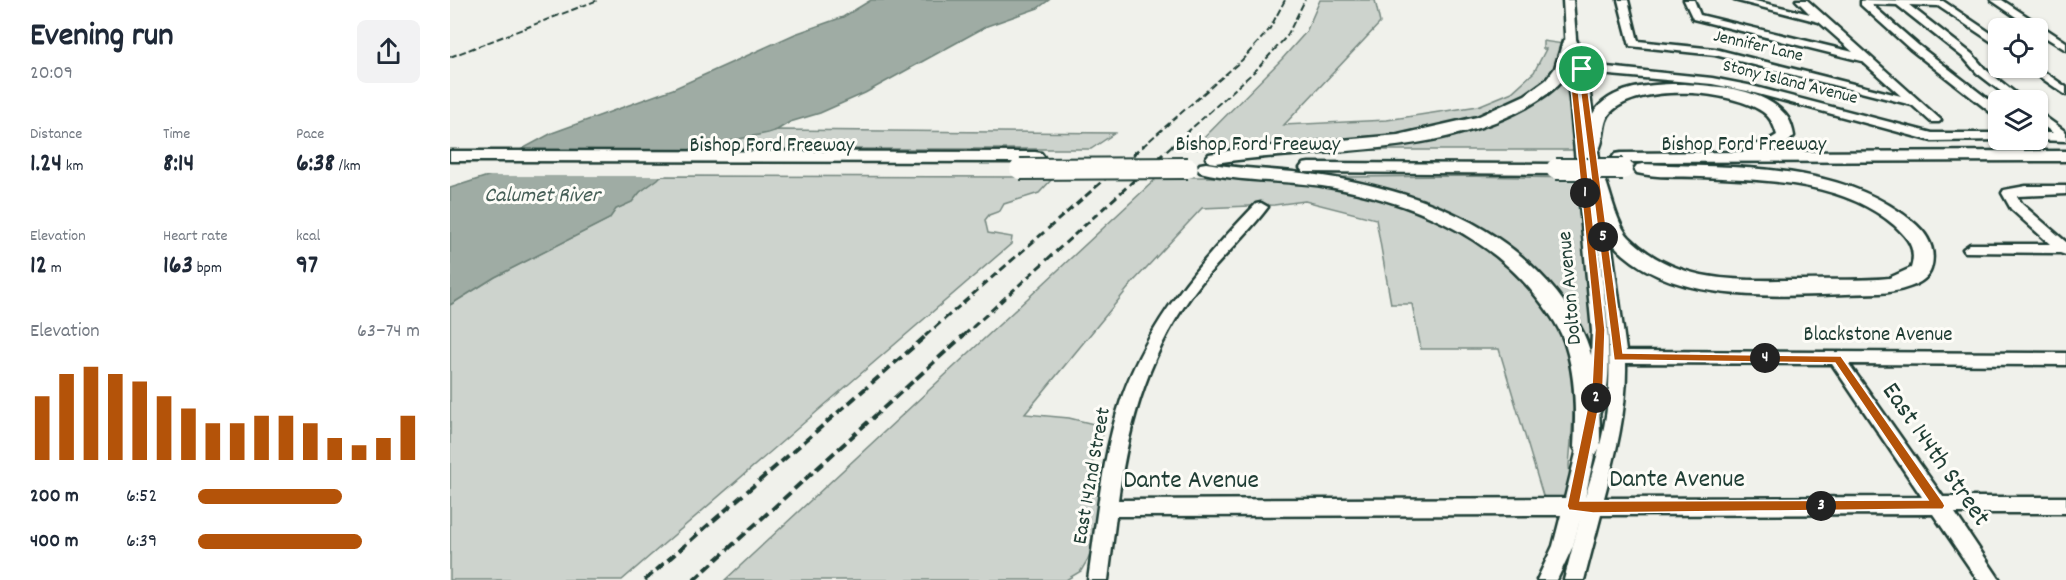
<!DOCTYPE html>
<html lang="en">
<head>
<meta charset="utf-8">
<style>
	:root { --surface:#fff; --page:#f2f2f3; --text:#1f2937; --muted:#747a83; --accent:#b45309 }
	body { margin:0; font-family:Dekko,sans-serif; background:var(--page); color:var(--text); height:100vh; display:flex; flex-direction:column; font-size:22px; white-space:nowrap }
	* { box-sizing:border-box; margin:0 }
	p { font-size:20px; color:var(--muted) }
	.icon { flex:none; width:33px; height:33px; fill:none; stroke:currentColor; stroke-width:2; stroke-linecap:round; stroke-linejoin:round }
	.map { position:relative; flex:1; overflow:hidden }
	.side { display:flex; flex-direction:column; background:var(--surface); width:450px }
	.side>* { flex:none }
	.buttons { position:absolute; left:1538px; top:18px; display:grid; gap:12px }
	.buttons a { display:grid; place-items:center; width:60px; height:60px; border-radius:9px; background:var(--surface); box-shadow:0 2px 4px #0004; font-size:30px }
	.pin { position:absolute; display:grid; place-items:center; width:51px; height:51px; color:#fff; margin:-26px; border:3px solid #fff; border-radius:50%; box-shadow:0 2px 6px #0007 }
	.km { position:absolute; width:30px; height:30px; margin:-15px; border-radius:50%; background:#222; color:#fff; font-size:16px; line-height:30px; text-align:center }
	.round { display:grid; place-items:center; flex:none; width:63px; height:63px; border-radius:9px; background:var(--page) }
	.summary { display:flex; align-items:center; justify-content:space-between; height:102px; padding:0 30px }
	h1 { font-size:33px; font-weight:800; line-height:45px }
	.stats { display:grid; grid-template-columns:repeat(3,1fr); gap:9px; height:102px; padding:6px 30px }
	.stats div { display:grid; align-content:center }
	.stats b { font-size:26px; font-weight:800 }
	.stats small { font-size:16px; font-weight:400 }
	.stats p { font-size:16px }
	.chart { height:168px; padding:12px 30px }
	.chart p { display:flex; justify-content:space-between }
	.chart svg { width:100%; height:108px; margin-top:6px; stroke:var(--accent); stroke-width:6 }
	ul { padding:0 30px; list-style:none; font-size:20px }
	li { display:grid; grid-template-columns:96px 72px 1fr; align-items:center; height:45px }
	li i { height:15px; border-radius:8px; background:var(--accent) }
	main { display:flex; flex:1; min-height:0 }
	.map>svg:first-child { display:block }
	.green { fill:#cdd3cd; stroke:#768880; stroke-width:1.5 }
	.water { fill:#9faca4; stroke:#6c8077; stroke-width:1.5 }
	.pier { fill:#f0f1eb }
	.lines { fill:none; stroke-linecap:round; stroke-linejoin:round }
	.minor-casing { stroke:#1f3d34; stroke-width:5 }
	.highway-casing { stroke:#1f3d34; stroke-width:5 }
	.minor { fill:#fdfcf7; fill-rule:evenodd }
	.highway { fill:#fdfcf7; fill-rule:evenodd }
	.rail-far2 { stroke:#1f3d34; stroke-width:2; stroke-dasharray:7 3; stroke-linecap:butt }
	.rail-far1 { stroke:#1f3d34; stroke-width:3; stroke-dasharray:8 4.5; stroke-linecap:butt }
	.rail { stroke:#1f3d34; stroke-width:4; stroke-dasharray:10 5; stroke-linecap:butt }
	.highway-bridge-casing { stroke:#1f3d34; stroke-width:24; stroke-linecap:butt }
	.highway-bridge { stroke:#fdfcf7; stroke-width:20 }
	.route { fill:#b45309; stroke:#fff; stroke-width:1.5; fill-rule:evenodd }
	.labels { text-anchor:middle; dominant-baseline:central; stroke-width:6; stroke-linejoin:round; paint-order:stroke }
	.far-street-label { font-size:18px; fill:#1f3d34; stroke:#fdfcf7 }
	.street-label { font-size:21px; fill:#1f3d34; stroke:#fdfcf7 }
	.water-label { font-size:22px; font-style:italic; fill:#455e56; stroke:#fdfcf7 }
	.near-street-label { font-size:26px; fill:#1f3d34; stroke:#fdfcf7 }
</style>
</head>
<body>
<main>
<section class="side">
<div class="summary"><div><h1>Evening run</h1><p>20:09</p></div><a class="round"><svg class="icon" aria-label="share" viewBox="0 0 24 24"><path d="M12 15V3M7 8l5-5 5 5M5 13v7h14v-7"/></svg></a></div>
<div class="stats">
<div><p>Distance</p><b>1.24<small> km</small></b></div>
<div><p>Time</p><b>8:14</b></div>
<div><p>Pace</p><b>6:38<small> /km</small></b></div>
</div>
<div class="stats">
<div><p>Elevation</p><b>12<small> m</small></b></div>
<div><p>Heart rate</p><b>163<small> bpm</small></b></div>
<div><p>kcal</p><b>97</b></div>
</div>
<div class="chart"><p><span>Elevation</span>63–74 m</p>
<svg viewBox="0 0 160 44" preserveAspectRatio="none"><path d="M5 44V18M15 44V9M25 44V6M35 44V9M45 44V12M55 44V18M65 44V23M75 44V29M85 44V29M95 44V26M105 44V26M115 44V29M125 44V35M135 44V38M145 44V35M155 44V26"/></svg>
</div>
<ul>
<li><b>200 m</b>6:52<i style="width:65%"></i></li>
<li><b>400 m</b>6:39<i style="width:74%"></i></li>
</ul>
</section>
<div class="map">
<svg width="1616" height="580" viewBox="0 0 1616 580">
	<rect width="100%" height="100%" fill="#f0f1eb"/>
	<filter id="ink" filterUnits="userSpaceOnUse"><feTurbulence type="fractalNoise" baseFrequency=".0167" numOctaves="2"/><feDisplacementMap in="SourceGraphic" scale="12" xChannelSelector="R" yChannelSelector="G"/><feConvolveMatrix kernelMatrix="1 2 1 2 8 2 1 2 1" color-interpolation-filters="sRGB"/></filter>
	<g filter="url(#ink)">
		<g class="green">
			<path d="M 870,0 L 925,0 L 930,23 L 834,125 L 937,120 L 1028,106 L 1062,92 L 1084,72 L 1096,49 L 1093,49 L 1093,41 L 1114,44 L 1107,67 L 1090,87 L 1040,114 L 956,135 L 795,149 L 743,149 L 832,59 L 856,32 Z"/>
			<path d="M 1112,78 L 1114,79 L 1122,113 L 1125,150 L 912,150 L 912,148 C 958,139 1033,131 1072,110 C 1087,101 1099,90 1112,78 Z"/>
			<path d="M 327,130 L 665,133 L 641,149 L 247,149 C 264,138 305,137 327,130 Z"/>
			<path d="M 211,176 L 604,177 L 589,193 L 554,204 L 550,211 L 539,215 L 535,220 L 538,233 L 562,237 L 561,244 L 172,580 L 0,580 L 0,305 L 45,277 L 159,219 L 166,209 L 182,202 L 190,192 Z"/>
			<path d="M 1012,176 L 1129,178 L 1142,329 L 1142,368 L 1133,346 L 1024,226 L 889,180 L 890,177 Z"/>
			<path d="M 708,177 L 782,177 L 854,182 L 892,188 L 984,215 L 1022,233 L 1081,283 L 1114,336 L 1125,394 L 1119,466 L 1121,489 L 1111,499 L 1094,499 L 1049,349 L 971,349 L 962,304 L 941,304 L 926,219 L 855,201 L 824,205 L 752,208 L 684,281 L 575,414 L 619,418 L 656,427 L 645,452 L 639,479 L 646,481 L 651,487 L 644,542 L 638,559 L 631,571 L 616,580 L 275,580 Z"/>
		</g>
		<path class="water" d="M 421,0 L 599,0 L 588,8 L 537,26 L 415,93 L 370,113 L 340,122 L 327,130 L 318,133 L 241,149 L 225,159 L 208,179 L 190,192 L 182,202 L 166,209 L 159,219 L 45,277 L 0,305 L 0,188 L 41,175 L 59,156 L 102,133 L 223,89 L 345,34 L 393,17 Z"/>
		<g class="pier">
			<path d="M 66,149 L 253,149 L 228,161 L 51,161 Z"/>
			<path d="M 50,163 L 226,163 L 215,176 L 32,176 Z"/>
		</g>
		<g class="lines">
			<g class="minor-casing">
				<g id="minor">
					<path d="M 1113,0 L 1123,0 L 1128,64 L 1262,78 L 1298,85 L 1482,133 L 1548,133 L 1548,140 L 1552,140 L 1482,141 L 1297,91 L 1262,84 L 1137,73 L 1152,180 L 1146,184 L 1140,181 L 1143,204 L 1149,200 L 1156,204 L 1176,351 L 1616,353 L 1616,365 L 1399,364 L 1493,497 L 1616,497 L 1616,513 L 1505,513 L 1550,580 L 1528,580 L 1483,514 L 1151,515 L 1134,580 L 1114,580 L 1131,515 L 1123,546 L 1107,580 L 1087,580 L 1103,546 L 1111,515 L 666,516 L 658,580 L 638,580 C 647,519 652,455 672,397 C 699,321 751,261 806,204 L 811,203 L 818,207 C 798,234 772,257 751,283 C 700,347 679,421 668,500 L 1115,498 L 1130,437 L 1133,432 L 1139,430 L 1145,432 L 1148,437 L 1135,498 C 1144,466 1155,434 1158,400 C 1163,345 1154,290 1147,236 C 1151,276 1169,377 1150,412 L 1144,414 L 1138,412 L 1135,407 L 1140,385 L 1142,331 L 1117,68 ZM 1176,363 L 1382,364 L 1472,497 L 1154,498 C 1166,453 1177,410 1176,363 Z"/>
					<path d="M 1168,0 L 1178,0 L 1188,41 L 1265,49 L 1451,96 L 1412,61 L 1243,19 L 1234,0 L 1244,0 L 1250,15 L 1403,52 L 1369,22 L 1284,0 L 1301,0 L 1360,14 L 1346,0 L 1357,0 L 1491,120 L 1489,122 L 1481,122 L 1462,105 L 1265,55 L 1180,46 Z"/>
					<path d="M 1415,0 L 1493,1 L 1548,38 L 1548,46 L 1488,6 L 1459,5 L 1522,54 L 1535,69 L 1574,100 L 1562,100 L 1527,73 L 1514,58 L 1447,5 L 1421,4 L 1468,45 L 1548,107 L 1548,116 L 1544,115 L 1460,49 L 1411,5 L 1411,1 Z"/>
					<path d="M 1541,0 L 1552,0 L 1616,42 L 1616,50 L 1587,32 L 1587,28 L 1582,28 Z"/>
					<path d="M 1587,67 L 1616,87 L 1616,95 L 1577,68 Z"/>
					<path d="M 1587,111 L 1616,132 L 1616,141 L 1583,140 L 1587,140 L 1587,133 L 1603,133 L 1587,121 Z"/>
					<path d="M 1576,186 L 1616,186 L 1616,194 L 1567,196 L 1572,204 L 1616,242 L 1616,255 L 1610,253 L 1515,252 L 1513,249 L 1520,244 L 1600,244 L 1561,209 L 1552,193 L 1554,190 Z"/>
				</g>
			</g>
			<g class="highway-casing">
				<g id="highway">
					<path d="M 1120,37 L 1127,41 C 1123,55 1122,67 1113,79 C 1104,91 1090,99 1077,107 C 982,159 869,147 765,163 L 759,162 L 756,158 L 759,154 L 790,149 L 948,135 L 1027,117 L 1075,95 L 1096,80 L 1105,68 L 1113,41 Z"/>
					<path d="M 1234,84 C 1266,86 1317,88 1338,118 C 1341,123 1343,130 1344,136 L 1334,146 L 1319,152 L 1616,151 L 1616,161 L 1165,162 L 1162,158 L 1165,154 L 1171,153 L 1295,152 L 1293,150 L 1296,146 L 1314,143 L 1327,135 C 1324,125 1321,118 1313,112 C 1281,90 1191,83 1161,112 C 1151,122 1156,139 1148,151 L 1136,151 L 1133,147 C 1136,136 1137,125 1142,115 C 1160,85 1203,84 1234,84 Z"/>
					<path d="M 0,151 L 585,152 L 591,153 L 594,157 L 591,161 L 585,162 L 0,161 Z"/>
					<path d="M 756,163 C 795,170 834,169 873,176 C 962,190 1050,221 1107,293 C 1120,310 1133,328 1139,348 C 1149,380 1150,414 1150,447 L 1146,454 L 1137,457 L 1128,454 L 1124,447 C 1126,414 1126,379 1116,347 C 1111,329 1100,314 1089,300 C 1038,232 954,199 872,186 C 831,180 790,182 750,172 L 747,168 L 750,164 Z"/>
					<path d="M 859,163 L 1106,164 L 1112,165 L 1115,169 L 1112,173 L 1106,174 L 853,172 L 850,168 L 853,164 Z"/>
					<path d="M 1193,164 C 1282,168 1389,161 1462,221 C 1477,233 1487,249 1481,269 C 1476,286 1446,292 1430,293 C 1349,294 1224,311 1164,245 C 1150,229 1145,202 1138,182 L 1141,178 L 1153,178 L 1156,182 C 1162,198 1167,224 1179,237 C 1227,285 1290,280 1352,280 C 1381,279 1410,281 1439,278 L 1461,268 C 1467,248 1458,238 1444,225 C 1392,181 1316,180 1251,177 C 1230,176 1207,178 1187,173 L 1184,169 L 1187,165 Z"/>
				</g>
			</g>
			<use href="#minor" class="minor"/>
			<use href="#highway" class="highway"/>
			<g class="rail-far2">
				<path d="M 0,57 L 148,0"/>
				<path d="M 692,147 L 792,60 L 819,30 L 835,0"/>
				<path d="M 721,147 L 807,69 L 837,36 L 855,0"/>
			</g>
			<g class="rail-far1">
				<path d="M 475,336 L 694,145"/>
				<path d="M 513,336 L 723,145"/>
			</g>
			<g class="rail">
				<path d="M 195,580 L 477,335"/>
				<path d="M 244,580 L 514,335"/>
			</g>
			<g class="highway-bridge-casing">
				<g id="highway-bridge">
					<path d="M 570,169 L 738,168"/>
					<path d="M 1106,169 L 1173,169"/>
				</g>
			</g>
			<use href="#highway-bridge" class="highway-bridge"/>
		</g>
	</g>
	<path class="route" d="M 1122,66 L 1135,69 L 1173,353 L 1391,356 L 1493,502 L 1495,506 L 1493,509 L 1143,513 L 1119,510 L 1117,506 L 1142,386 L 1145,330 L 1119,68 ZM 1126,71 L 1128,71 L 1164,360 L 1385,363 L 1478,500 L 1130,501 L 1153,386 L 1155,330 Z"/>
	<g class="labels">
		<g class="far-street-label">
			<text transform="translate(1308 47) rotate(13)">Jennifer Lane</text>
			<text transform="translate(1340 83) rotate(14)">Stony Island Avenue</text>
		</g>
		<g class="street-label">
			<text x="808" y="146">Bishop Ford Freeway</text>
			<text x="1294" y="146">Bishop Ford Freeway</text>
			<text x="322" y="147">Bishop Ford Freeway</text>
			<text transform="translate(1121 288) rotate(-95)">Dolton Avenue</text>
			<text x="1428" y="336">Blackstone Avenue</text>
			<text transform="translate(643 476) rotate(-80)">East 142nd Street</text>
		</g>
		<g class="water-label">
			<text x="92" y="196">Calumet River</text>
		</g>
		<g class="near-street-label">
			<text transform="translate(1485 455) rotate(55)">East 144th Street</text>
			<text x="1227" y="480">Dante Avenue</text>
			<text x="741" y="481">Dante Avenue</text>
		</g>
	</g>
</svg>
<div class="buttons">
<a><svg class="icon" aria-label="locate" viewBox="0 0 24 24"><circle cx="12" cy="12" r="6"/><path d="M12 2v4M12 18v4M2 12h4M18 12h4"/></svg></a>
<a><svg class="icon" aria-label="layers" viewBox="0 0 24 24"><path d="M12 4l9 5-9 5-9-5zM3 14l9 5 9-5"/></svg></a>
</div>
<div class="pin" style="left:1132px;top:69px;background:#1e9e55"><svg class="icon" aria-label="arrive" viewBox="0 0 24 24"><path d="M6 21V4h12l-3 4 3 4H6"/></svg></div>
<b class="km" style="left:1135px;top:193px">1</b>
<b class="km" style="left:1146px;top:398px">2</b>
<b class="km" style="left:1371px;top:506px">3</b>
<b class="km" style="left:1315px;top:358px">4</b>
<b class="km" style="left:1153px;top:237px">5</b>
</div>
</main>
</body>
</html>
